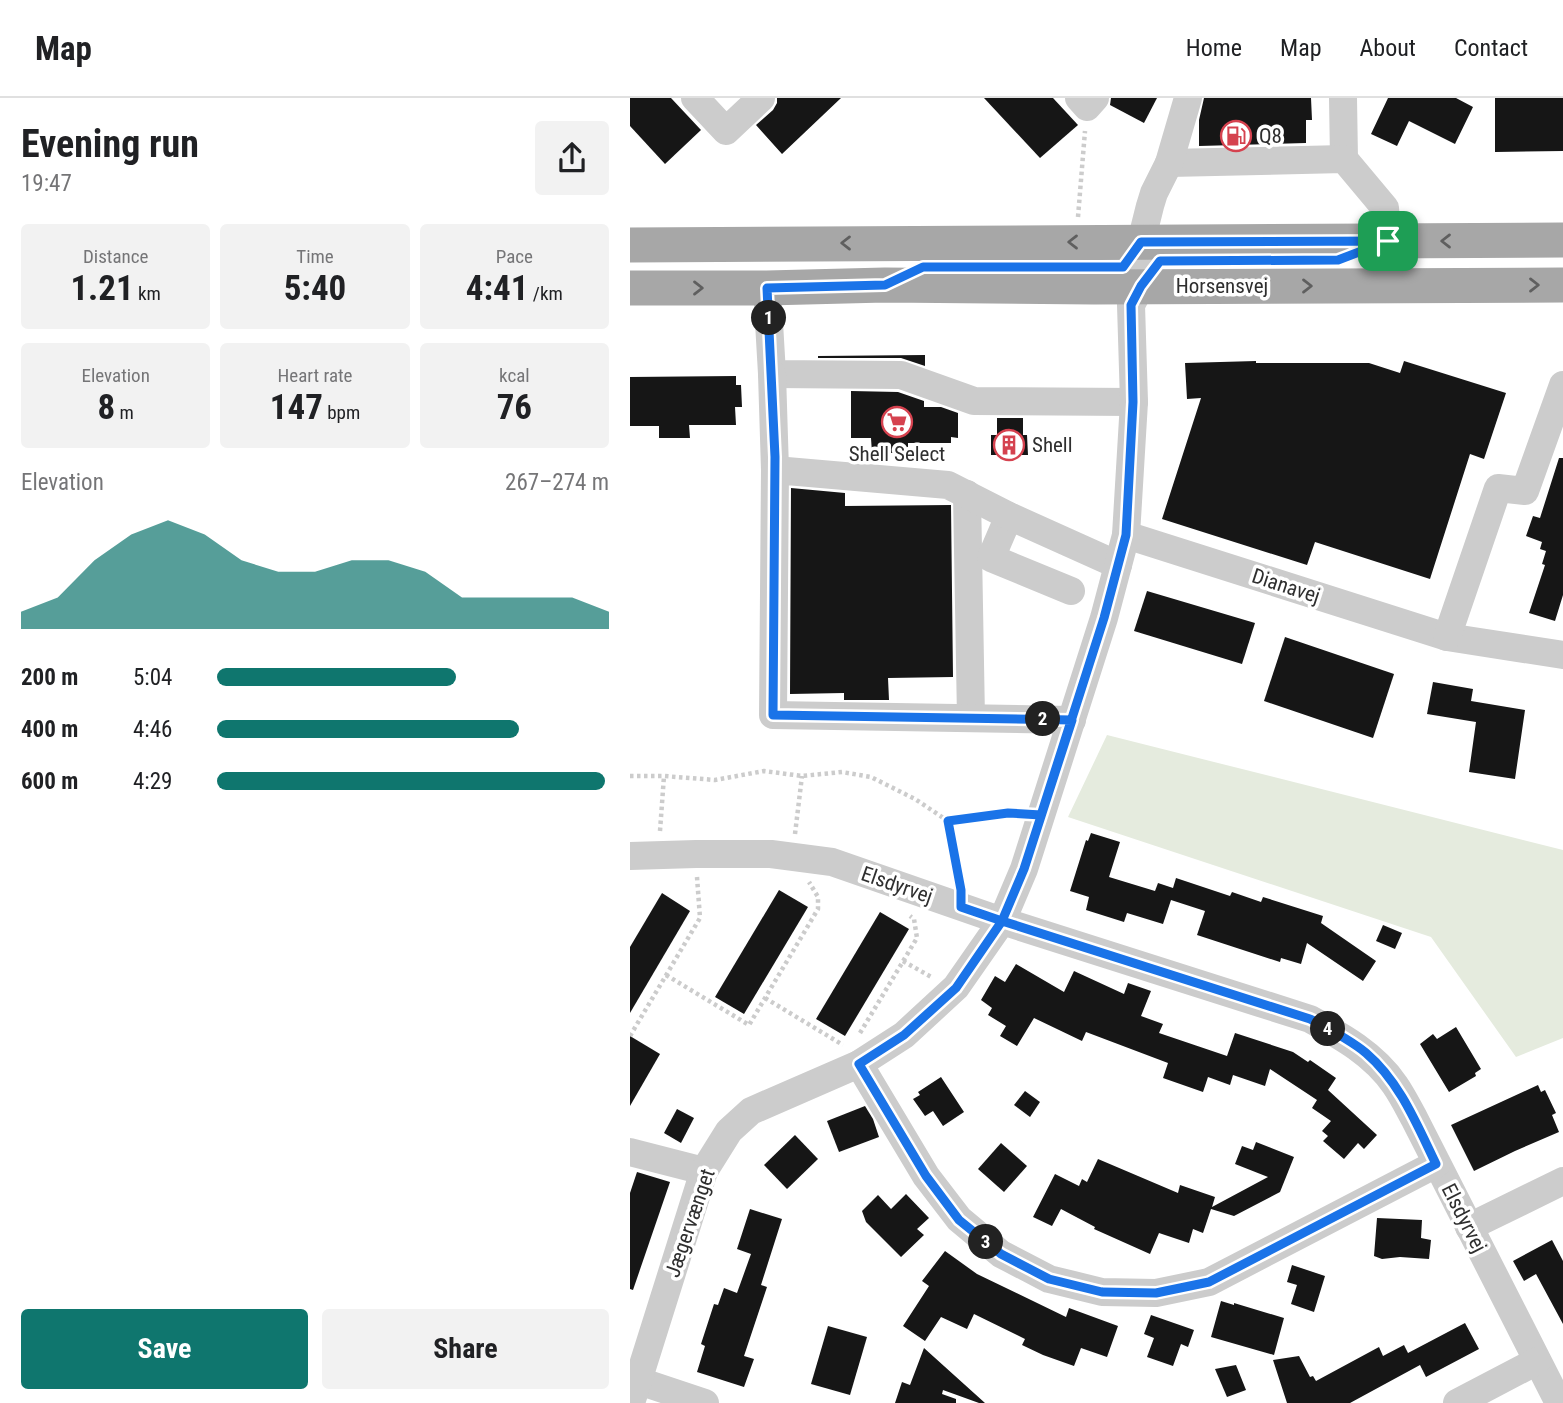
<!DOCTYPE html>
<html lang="en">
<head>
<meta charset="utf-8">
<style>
	:root { --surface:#fff; --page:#f2f2f2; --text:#202124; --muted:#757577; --line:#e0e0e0; --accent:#0f766e }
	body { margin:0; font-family:"Roboto Condensed",sans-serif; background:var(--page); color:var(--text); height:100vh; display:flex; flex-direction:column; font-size:26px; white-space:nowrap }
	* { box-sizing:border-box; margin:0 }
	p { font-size:23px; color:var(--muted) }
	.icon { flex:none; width:38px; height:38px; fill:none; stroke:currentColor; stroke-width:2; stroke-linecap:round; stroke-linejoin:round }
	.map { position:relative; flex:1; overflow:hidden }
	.drawer { display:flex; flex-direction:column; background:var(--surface); width:630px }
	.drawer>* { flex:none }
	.pin { position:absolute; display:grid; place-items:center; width:60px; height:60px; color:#fff; margin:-30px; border-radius:14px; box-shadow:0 4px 10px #0006 }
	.km { position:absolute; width:35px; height:35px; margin:-18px; border-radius:50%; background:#222; color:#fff; font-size:19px; line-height:35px; text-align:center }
	.round { display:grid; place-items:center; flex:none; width:74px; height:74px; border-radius:7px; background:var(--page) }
	.headline { display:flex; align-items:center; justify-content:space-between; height:119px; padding:0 21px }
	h1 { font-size:38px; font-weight:700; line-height:52px }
	.stats { display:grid; grid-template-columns:repeat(3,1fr); gap:10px; height:119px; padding:7px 21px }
	.stats div { display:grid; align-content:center; border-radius:7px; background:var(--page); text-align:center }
	.stats b { font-size:35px; font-weight:700 }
	.stats small { font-size:19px; font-weight:400 }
	.stats p { font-size:19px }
	.chart { height:196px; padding:14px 21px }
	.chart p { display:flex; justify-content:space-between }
	.chart svg { width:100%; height:126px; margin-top:7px; fill:var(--accent); opacity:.7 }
	.primary-button { display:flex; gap:14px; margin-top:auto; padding:14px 21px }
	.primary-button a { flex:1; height:80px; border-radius:7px; background:var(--accent); color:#fff; font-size:28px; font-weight:700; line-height:80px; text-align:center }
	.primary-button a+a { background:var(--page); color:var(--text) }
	ul { padding:0 21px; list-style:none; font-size:23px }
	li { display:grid; grid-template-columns:112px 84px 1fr; align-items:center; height:52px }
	li i { height:18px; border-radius:9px; background:var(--accent) }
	header { display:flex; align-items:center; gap:42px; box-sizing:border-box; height:98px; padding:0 35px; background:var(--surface); border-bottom:2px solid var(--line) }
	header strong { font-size:33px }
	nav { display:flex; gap:38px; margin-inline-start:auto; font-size:24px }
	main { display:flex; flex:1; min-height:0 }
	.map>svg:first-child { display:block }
	.green { fill:#e5ebde }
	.building { fill:#161616 }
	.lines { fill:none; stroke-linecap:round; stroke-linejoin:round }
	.path { stroke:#ccc; stroke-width:4.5; stroke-dasharray:3.5 3.5; stroke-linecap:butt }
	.minor { stroke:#ccc; stroke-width:28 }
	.major { stroke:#a7a7a7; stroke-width:35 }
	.oneway { stroke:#5f5f5f }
	.route-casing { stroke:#fff; stroke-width:14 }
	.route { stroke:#1a73e8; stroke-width:9 }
	.labels { text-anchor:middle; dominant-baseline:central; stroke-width:7; stroke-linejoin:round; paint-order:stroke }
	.poi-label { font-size:21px; fill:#2f2f2f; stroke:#fff; text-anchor:start }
	.street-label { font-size:21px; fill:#2f2f2f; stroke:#fff }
</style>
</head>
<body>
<header>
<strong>Map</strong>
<nav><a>Home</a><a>Map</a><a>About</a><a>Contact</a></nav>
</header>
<main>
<section class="drawer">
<div class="headline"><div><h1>Evening run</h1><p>19:47</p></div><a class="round"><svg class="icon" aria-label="share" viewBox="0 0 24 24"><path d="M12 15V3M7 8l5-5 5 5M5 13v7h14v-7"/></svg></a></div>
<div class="stats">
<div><p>Distance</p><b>1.21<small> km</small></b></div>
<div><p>Time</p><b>5:40</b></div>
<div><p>Pace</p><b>4:41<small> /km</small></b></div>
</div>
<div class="stats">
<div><p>Elevation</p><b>8<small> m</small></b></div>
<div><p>Heart rate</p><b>147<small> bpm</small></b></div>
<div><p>kcal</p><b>76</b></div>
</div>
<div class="chart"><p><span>Elevation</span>267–274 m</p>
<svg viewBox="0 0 160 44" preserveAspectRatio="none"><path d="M0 44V38L10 33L20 20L30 11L40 6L50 11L60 20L70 24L80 24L90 20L100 20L110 24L120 33L130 33L140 33L150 33L160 38V44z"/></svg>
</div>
<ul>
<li><b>200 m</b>5:04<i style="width:61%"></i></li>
<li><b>400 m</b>4:46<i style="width:77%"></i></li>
<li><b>600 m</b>4:29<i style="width:99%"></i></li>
</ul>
<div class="primary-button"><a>Save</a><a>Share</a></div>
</section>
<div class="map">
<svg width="933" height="1305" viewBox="0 0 933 1305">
	<rect width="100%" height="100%" fill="#fff"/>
	<path class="green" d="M 477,637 L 933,752 L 933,940 L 886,959 L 801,839 L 438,719 Z"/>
	<g class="building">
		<path d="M 0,0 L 41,0 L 71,32 L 35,66 L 0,28 Z"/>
		<path d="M 147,0 L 211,0 L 152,56 L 126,27 L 143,12 L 147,5 Z"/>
		<path d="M 354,0 L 423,0 L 448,27 L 410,60 Z"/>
		<path d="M 481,0 L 527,0 L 514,25 L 480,7 Z"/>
		<path d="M 574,0 L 681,0 L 682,22 L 676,22 L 676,45 L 569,48 L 569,22 Z"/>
		<path d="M 758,0 L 826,0 L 843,9 L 825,46 L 779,23 L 767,48 L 741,36 Z"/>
		<path d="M 865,0 L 933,0 L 933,53 L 865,54 Z"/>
		<path d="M 295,257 L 295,268 L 271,260 L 188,260 L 188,258 Z"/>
		<path d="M 626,263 L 626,265 L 739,265 L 770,275 L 774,263 L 876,295 L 854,361 L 840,356 L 800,481 L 685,444 L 677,467 L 532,421 L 571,300 L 557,301 L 555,265 Z"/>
		<path d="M 106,278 L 106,287 L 111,287 L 112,309 L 105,309 L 106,327 L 59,327 L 60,340 L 29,340 L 29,328 L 0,328 L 0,279 Z"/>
		<path d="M 221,293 L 268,294 L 294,303 L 294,309 L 311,309 L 328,315 L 328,340 L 321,339 L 321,345 L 278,345 L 278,355 L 242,355 L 241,340 L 221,340 Z"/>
		<path d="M 367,320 L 393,320 L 393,337 L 397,337 L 398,357 L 361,357 L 361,337 L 367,337 Z"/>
		<path d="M 929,360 L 933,360 L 933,497 L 925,523 L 899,515 L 915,467 L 912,466 L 916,453 L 910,451 L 912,444 L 896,438 L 903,418 L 910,420 Z"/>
		<path d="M 161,390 L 215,395 L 215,408 L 321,407 L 323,579 L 258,580 L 259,602 L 214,602 L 214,595 L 160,596 Z"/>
		<path d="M 517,493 L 625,525 L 612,566 L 504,533 Z"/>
		<path d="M 655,539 L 764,576 L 743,640 L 634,603 Z"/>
		<path d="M 803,584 L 843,591 L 841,603 L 895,612 L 885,681 L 839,674 L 846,624 L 797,616 Z"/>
		<path d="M 461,735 L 490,744 L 479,779 L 525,793 L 528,785 L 543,790 L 546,780 L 600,798 L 602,794 L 631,804 L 633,799 L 693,818 L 691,825 L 746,863 L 733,883 L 677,845 L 671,866 L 651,860 L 650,864 L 567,837 L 575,813 L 541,802 L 533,826 L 497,815 L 494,824 L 456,812 L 459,799 L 440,793 L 456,742 L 458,743 Z"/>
		<path d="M 149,792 L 178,809 L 114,916 L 85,899 Z"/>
		<path d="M 32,795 L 60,813 L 0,915 L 0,849 Z"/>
		<path d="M 250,814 L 279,831 L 215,938 L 186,921 Z"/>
		<path d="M 753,827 L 772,835 L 765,851 L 746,843 Z"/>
		<path d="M 386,866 L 434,894 L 444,873 L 494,896 L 498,885 L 521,893 L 511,918 L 533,926 L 529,935 L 597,958 L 605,935 L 663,954 L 678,964 L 680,962 L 706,980 L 698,992 L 747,1037 L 734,1051 L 728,1045 L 714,1061 L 693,1043 L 698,1038 L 692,1033 L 701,1023 L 682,1010 L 687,1002 L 640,971 L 635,988 L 603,977 L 600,987 L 578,979 L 573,994 L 533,980 L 538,965 L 456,934 L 452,943 L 404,920 L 387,948 L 370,938 L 376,928 L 358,917 L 362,910 L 351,902 L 365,878 L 375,884 Z"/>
		<path d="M 826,929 L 851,971 L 845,975 L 846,978 L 819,994 L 790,946 L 803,936 L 807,941 Z"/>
		<path d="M 0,938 L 30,956 L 0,1008 Z"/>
		<path d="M 311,979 L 334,1014 L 313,1028 L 303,1013 L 295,1018 L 283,1001 L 290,997 L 288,994 Z"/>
		<path d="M 908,987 L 911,994 L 915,992 L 926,1015 L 922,1017 L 929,1034 L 885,1053 L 844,1073 L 821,1027 Z"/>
		<path d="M 395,993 L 410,1004 L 400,1019 L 384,1007 Z"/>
		<path d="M 235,1008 L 243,1021 L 249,1039 L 209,1054 L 197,1023 Z"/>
		<path d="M 47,1011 L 64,1020 L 51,1045 L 34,1035 Z"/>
		<path d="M 165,1037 L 188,1061 L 157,1091 L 134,1067 Z"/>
		<path d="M 626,1044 L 664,1059 L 650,1094 L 604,1118 L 581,1111 L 573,1135 L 563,1131 L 559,1145 L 529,1135 L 520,1156 L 464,1131 L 465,1129 L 431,1111 L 422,1128 L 403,1119 L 425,1076 L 449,1088 L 452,1081 L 457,1084 L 468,1061 L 548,1095 L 550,1087 L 585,1099 L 582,1109 L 638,1079 L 605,1066 L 612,1048 L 623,1052 Z"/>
		<path d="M 371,1045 L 397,1068 L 374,1094 L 348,1071 Z"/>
		<path d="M 7,1074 L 40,1084 L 3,1192 L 0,1191 L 0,1095 Z"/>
		<path d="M 276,1096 L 299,1120 L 287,1131 L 294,1137 L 271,1159 L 236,1124 L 232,1113 L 248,1097 L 261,1111 Z"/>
		<path d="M 120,1111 L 152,1121 L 131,1187 L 137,1189 L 114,1258 L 124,1261 L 114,1289 L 67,1274 L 75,1248 L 71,1246 L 84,1206 L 88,1207 L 94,1190 L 107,1195 L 121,1156 L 107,1151 Z"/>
		<path d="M 747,1120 L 792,1122 L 791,1140 L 801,1142 L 799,1161 L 770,1159 L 752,1161 L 744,1158 Z"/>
		<path d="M 922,1142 L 933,1163 L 933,1226 L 906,1176 L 894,1183 L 883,1163 Z"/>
		<path d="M 315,1153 L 347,1176 L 436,1219 L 439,1210 L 488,1228 L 477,1259 L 451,1250 L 444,1268 L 413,1257 L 392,1247 L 395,1241 L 344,1216 L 337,1231 L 311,1219 L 295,1243 L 273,1228 L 299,1188 L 292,1183 Z"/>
		<path d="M 662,1167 L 695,1178 L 684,1214 L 661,1206 L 667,1187 L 657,1184 Z"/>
		<path d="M 591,1203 L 604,1207 L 604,1205 L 654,1220 L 644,1257 L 581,1239 Z"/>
		<path d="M 521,1217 L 564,1232 L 558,1249 L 551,1246 L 543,1268 L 517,1259 L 524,1240 L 514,1236 Z"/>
		<path d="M 835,1225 L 849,1251 L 796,1279 L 790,1267 L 720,1305 L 657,1305 L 643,1262 L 669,1258 L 680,1279 L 683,1278 L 686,1283 L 749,1249 L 753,1258 L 774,1247 L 778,1255 Z"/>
		<path d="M 198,1228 L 237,1239 L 220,1297 L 181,1286 Z"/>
		<path d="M 294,1250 L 355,1305 L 349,1305 L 313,1292 L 312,1296 L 326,1301 L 326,1305 L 265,1305 L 272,1284 L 280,1287 Z"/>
		<path d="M 606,1267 L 616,1292 L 597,1299 L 585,1271 Z"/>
	</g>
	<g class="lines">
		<g class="path">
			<path d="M 448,119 L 455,33"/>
			<path d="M 0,678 L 34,678 L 85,682 L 134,673 L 172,678 L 212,674 L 241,679 L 285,701 L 318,723 L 330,785"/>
			<path d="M 318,723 L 378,715 L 386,715"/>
			<path d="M 30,733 L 34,678"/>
			<path d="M 165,736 L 172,678"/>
			<path d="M 273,863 L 303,880"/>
			<path d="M 36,877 L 119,927 L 188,811 L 188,799 L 179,784"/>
			<path d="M 135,900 L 213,947"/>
			<path d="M 230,935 L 287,840 L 284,821 L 280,818"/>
			<path d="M 0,938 L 70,820 L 67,779"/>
		</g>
		<g class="minor">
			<path d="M 65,0 L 96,33 L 131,0"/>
			<path d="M 449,0 L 457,9 L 465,0"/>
			<path d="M 713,0 L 714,61"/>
			<path d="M 539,65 L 714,61 L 755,110 L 758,143"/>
			<path d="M 137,190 L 142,276 L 271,277 L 344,303 L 504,304"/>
			<path d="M 142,276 L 145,372"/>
			<path d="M 337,396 L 341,620"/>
			<path d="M 379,418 L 361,460 L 441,493"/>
			<path d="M 496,437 L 817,539 L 933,557"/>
			<path d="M 817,539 L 868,390 L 895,393 L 933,287"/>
			<path d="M 442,622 L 143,617 L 145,372 L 318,387 L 379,418 L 488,467"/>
			<path d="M 0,758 L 66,756 L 141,756 L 202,764 L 372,823 L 680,921 C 711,938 744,956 765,987 C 772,997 778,1009 784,1020 L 929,1305"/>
			<path d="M 229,966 L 296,1078 L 329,1121 L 371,1156 L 419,1181 L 472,1194 L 526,1195 L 579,1184 L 806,1066"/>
			<path d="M 0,1054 L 74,1073"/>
			<path d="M 839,1129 L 933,1083"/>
			<path d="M 9,1283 L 75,1305"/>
			<path d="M 1,1305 L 74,1073 L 99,1033 L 121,1013 L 229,966 L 274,937 L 326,889 L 372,823 L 394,771 L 474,520 L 496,437 L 504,304 L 501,207 L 511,188 L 511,144 L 520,108 L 524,95 L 539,65 L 558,0"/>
			<path d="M 827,1305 L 907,1263"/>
		</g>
		<g class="major">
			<path d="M 0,147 L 933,142"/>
			<path d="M 0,190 L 137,190 L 255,187 L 464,189 L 933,187"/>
		</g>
	</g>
	<defs><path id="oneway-chevron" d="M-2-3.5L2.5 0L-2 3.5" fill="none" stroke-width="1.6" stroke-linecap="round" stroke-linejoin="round" transform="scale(1.75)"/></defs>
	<g class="oneway">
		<use href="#oneway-chevron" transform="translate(816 143) rotate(180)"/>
		<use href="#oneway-chevron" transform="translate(443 144) rotate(180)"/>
		<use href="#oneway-chevron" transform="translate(216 145) rotate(180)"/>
		<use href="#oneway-chevron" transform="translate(904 187)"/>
		<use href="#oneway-chevron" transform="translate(677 188)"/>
		<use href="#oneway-chevron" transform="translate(68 190)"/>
	</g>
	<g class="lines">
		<g class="route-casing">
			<path id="route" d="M 758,143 L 511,144 L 493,169 L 293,169 L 255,187 L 137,190 L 145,359 L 143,617 L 442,622 L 394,771 L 372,823 L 326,890 L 274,937 L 229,966 L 296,1078 L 329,1122 L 371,1156 L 419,1181 L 472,1194 L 526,1195 L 579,1184 L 806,1066 C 787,1027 770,984 736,955 C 719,941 699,931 680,921 L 372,823 L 331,809 L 331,792 L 318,723 L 378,715 L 411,717 L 474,520 L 496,437 L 503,304 L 501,207 L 511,188 L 530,163 L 708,162 L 758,143"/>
		</g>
		<use href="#route" class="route"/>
	</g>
	<defs>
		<g id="fuel-ring" transform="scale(1.575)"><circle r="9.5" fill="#fff" stroke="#d5424f" stroke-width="1.5"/><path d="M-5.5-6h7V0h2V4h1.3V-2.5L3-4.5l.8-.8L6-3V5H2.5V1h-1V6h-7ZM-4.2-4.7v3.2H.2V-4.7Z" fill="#d5424f"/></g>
		<g id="supermarket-ring" transform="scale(1.575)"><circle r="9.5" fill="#fff" stroke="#d5424f" stroke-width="1.5"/><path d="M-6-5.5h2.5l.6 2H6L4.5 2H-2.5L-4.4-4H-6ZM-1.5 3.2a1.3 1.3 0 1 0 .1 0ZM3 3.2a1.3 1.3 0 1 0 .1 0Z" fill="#d5424f"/></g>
		<g id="building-ring" transform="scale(1.575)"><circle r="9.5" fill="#fff" stroke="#d5424f" stroke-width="1.5"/><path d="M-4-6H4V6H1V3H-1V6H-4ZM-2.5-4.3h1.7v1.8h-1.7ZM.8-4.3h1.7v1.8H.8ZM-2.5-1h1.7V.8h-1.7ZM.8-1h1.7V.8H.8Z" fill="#d5424f"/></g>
	</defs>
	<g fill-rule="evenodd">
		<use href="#fuel-ring" x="606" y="38"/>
		<use href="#supermarket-ring" x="267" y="324"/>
		<use href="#building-ring" x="379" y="347"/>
	</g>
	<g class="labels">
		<g class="poi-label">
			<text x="629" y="38">Q8</text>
			<text x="402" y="347">Shell</text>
			<text x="267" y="356" text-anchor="middle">Shell Select</text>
		</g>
		<g class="street-label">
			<text x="592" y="188">Horsensvej</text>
			<text transform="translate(656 488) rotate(18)">Dianavej</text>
			<text transform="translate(267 787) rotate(19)">Elsdyrvej</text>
			<text transform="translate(834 1120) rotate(63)">Elsdyrvej</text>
			<text transform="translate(60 1125) rotate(-71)">Jægervænget</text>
		</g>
	</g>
</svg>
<div class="pin" style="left:758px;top:143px;background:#1e9e55"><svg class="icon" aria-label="arrive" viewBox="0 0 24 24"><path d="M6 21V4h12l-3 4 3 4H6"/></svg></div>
<b class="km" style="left:139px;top:220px">1</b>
<b class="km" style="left:413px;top:621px">2</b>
<b class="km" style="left:356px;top:1144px">3</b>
<b class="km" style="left:698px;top:931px">4</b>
</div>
</main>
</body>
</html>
